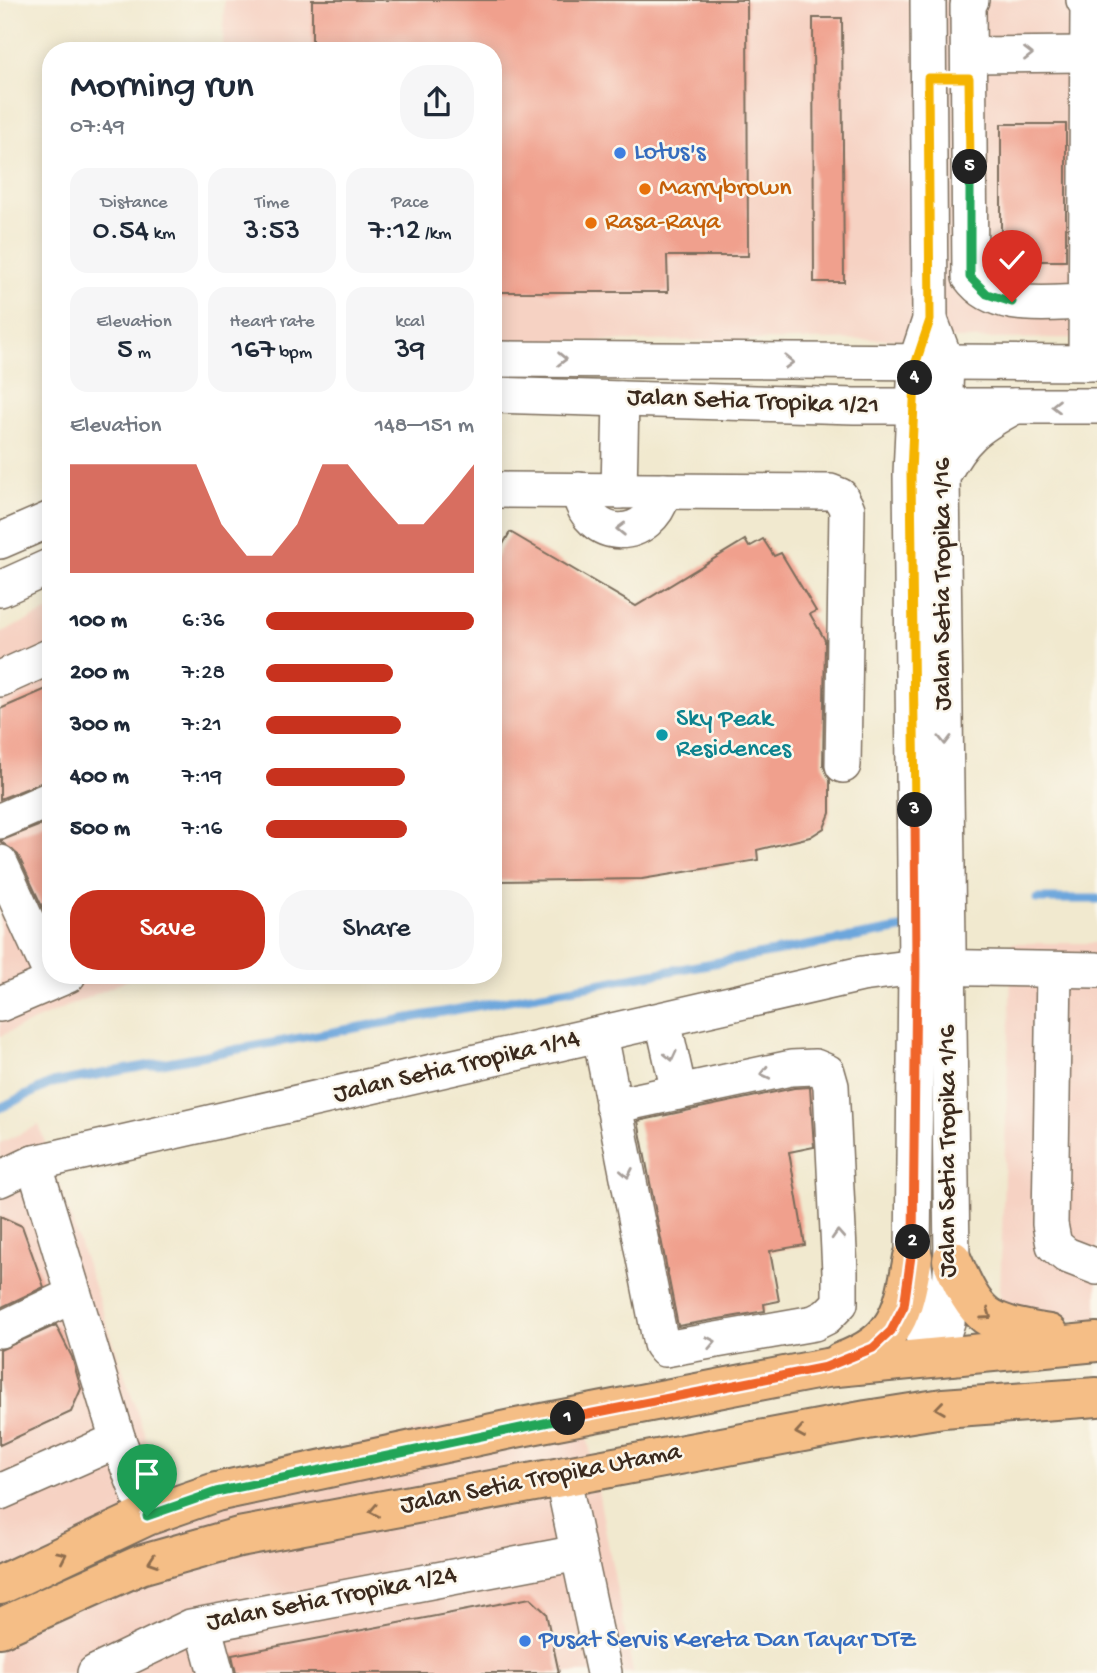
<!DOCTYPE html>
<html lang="en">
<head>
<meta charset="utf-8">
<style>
	:root { --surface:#fff; --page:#f6f6f7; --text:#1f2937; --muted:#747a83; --accent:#c8321e }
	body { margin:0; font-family:"Gochi Hand",sans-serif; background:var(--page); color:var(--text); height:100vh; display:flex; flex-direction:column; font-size:26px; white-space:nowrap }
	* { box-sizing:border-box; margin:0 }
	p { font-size:23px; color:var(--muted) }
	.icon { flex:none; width:38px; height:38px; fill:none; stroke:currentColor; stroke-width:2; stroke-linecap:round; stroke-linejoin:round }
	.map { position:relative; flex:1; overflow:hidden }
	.panel { position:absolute; left:42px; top:42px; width:460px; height:942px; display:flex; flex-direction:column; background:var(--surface); border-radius:28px; box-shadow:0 4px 18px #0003 }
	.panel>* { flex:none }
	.pin { position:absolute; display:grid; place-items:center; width:60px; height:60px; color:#fff; margin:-72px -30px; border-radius:50% 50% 50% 0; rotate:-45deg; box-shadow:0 0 7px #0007 }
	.pin .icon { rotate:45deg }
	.km { position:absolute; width:35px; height:35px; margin:-18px; border-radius:50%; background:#222; color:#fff; font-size:19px; line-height:35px; text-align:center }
	.round { display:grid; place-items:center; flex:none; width:74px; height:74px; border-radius:28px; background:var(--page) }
	.summary { display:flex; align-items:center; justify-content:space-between; height:119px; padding:0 28px }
	h1 { font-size:38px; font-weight:600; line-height:52px }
	.stats { display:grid; grid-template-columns:repeat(3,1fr); gap:10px; height:119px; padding:7px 28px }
	.stats div { display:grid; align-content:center; border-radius:18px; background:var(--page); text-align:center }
	.stats b { font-size:30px; font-weight:600 }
	.stats small { font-size:19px; font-weight:400 }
	.stats p { font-size:19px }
	.chart { height:196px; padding:14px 28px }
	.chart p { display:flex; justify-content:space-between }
	.chart svg { width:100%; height:126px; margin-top:7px; fill:var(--accent); opacity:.7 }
	.action { display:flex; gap:14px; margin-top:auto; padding:14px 28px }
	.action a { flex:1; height:80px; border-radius:28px; background:var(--accent); color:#fff; font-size:28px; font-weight:600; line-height:80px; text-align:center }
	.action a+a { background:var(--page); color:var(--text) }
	ul { padding:0 28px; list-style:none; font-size:23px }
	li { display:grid; grid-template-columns:112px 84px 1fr; align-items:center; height:52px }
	li i { height:18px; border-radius:9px; background:var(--accent) }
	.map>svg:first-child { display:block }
	.built { fill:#f6d2c3 }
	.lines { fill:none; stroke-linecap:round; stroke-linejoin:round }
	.stream { stroke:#6ca6dc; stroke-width:9 }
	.building { fill:#f0a08d }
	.minor-casing { stroke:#7b6d5c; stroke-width:38 }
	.major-casing { stroke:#7b6d5c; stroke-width:42 }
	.minor { stroke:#fff; stroke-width:35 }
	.major { stroke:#f5be86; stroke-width:38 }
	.oneway { stroke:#a79f9a }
	.oneway2 { stroke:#8f6d4d }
	.split-1-casing { stroke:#fff; stroke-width:14 }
	.split-2-casing { stroke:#fff; stroke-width:14 }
	.split-3-casing { stroke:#fff; stroke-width:14 }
	.split-4-casing { stroke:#fff; stroke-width:14 }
	.split-5-casing { stroke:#fff; stroke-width:14 }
	.split-6-casing { stroke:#fff; stroke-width:14 }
	.split-1 { stroke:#22a559; stroke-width:9 }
	.split-2 { stroke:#f0652b; stroke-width:9 }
	.split-3 { stroke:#f0652b; stroke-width:9 }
	.split-4 { stroke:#f5b400; stroke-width:9 }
	.split-5 { stroke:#f5b400; stroke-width:9 }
	.split-6 { stroke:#22a559; stroke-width:9 }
	.shop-dot { fill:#3f7fe0; stroke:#fbf7ec; stroke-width:2.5 }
	.food-dot { fill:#e8710a; stroke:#fbf7ec; stroke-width:2.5 }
	.culture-dot { fill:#0f9aa8; stroke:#fbf7ec; stroke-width:2.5 }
	.labels { text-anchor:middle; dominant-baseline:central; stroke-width:5; stroke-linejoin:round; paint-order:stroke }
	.shop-label { font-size:26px; fill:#366cbe; stroke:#fbf7ec; text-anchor:start }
	.food-label { font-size:26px; fill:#c56008; stroke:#fbf7ec; text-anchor:start }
	.street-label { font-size:26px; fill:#3b2a1e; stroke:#fbf7ec }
	.culture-label { font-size:26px; fill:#0d838f; stroke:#fbf7ec; text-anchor:start }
</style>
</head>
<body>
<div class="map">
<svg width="1097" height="1673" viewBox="0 0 1097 1673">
	<rect width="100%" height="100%" fill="#fbf7ec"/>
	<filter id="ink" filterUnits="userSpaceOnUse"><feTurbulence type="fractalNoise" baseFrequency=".0143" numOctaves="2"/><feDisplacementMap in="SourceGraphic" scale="14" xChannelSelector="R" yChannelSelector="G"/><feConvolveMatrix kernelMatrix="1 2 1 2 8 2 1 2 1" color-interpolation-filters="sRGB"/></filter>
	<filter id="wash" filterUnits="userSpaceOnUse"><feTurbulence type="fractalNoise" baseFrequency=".00686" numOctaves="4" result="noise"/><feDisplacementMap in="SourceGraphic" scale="28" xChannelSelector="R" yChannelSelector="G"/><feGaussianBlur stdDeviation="1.57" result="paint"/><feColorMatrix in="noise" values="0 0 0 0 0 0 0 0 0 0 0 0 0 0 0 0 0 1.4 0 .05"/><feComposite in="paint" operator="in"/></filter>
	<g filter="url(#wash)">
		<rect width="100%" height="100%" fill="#f1e9cf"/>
		<g class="built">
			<path d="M 224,0 L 1097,0 L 1097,338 L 494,342 L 494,51 L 223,51 Z"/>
			<path d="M 51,610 L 51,975 L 139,975 L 0,1036 L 0,633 Z"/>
			<path d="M 1012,943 L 1097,943 L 1097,1320 L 999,1320 Z"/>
			<path d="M 39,1125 L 162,1485 L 580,1398 L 633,1673 L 0,1673 L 0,1143 Z"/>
		</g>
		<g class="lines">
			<g class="stream">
				<path d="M 1037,899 L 1097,899"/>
				<path d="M 0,1108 L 52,1083 L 906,928"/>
			</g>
		</g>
		<g id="blocks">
			<g class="building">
				<path d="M 312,0 L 747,0 L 748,256 L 667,256 L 668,292 L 494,292 L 494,51 L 312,51 Z"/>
				<path d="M 813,18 L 842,18 L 844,282 L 814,282 Z"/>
				<rect x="1001" y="124" width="65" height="137"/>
				<path d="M 510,532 L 636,606 L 745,540 L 749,547 L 763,539 L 774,556 L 781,553 L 816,611 L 810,614 L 825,640 L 823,765 L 830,780 L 830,813 L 824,828 L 810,837 L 757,850 L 758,860 L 642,879 L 494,881 L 494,560 Z"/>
				<path d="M 51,687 L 51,779 L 0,799 L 0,709 Z"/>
				<path d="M 51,821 L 51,911 L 45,913 L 18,855 L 0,841 Z"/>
				<path d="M 810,1087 L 814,1147 L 789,1152 L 805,1245 L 770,1251 L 779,1301 L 764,1304 L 765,1311 L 678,1326 L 638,1121 L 794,1088 Z"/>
				<path d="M 0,1216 L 22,1226 L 44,1287 L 0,1308 Z"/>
				<path d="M 56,1325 L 72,1357 L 81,1389 L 71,1412 L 0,1445 L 0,1350 Z"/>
				<path d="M 530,1598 L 546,1613 L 559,1673 L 236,1673 L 232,1655 Z"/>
			</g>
		</g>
	</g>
	<g filter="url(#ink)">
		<use href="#blocks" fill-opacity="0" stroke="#7b6d5c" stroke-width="2"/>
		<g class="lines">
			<g class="minor-casing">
				<g id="minor">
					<path d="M 928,0 L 930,320 L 916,362 L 911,474 L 916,967 L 913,1257 L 922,1333 L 935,1358"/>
					<path d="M 971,0 L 968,5 L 970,277 C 996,313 1050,302 1089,302"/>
					<path d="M 1084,0 L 1088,5 L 1086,363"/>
					<path d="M 969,55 L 1087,54"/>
					<path d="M 930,320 L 946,362 L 942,476 L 952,1260 L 947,1322 L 935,1358"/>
					<path d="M 494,359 L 1097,363"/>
					<path d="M 494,395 L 854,406 L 1097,406"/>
					<path d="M 942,476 C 963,437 976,427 1015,406"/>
					<path d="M 494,490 L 830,492 L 840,496 L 847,509 L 843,765"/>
					<path d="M 579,490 C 588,545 651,543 664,491"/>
					<path d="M 619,491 L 621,399"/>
					<path d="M 0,541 L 51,519"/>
					<path d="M 0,589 L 51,566"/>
					<path d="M 0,679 L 51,656"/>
					<path d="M 0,821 L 51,799"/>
					<path d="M 0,863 L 51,974"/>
					<path d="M 1054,970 L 1050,1224 L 1054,1245 L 1066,1255 L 1097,1267"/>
					<path d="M 0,1004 L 68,975"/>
					<path d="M 663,1021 L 679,1092"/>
					<path d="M 600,1035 L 661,1344 L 665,1349 L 814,1323 L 826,1317 L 840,1303 L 840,1272 L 831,1086 L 827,1072 L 815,1067 L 791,1068 L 613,1106"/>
					<path d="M 34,1163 L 118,1440 L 147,1516"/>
					<path d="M 0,1179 L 34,1163 L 862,974 L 916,967 L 1097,970"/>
					<path d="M 0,1330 L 73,1295"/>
					<path d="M 562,1475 L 604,1673"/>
					<path d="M 0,1492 L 118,1440"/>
					<path d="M 203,1625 L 216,1673"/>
					<path d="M 95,1673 L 191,1627 L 578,1553"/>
				</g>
			</g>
			<g class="major-casing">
				<g id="major">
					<path d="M 952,1260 C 978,1320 985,1323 1049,1334"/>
					<path d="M 841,1362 C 898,1341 903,1312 913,1257"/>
					<path d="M 0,1585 L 147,1516 L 216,1492 L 511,1429 L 826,1368 L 1097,1342"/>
					<path d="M 0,1628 L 140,1565 L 239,1537 L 867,1420 L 943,1408 L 1097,1397"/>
				</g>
			</g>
			<use href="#minor" class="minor"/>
			<use href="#major" class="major"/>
		</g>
		<defs><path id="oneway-chevron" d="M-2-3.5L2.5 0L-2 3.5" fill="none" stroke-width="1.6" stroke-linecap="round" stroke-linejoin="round" transform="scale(1.75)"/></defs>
		<g class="oneway">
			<use href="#oneway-chevron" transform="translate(1028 54)"/>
			<use href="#oneway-chevron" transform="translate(562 359) rotate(1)"/>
			<use href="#oneway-chevron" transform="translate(789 362) rotate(1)"/>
			<use href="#oneway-chevron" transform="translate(1056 406) rotate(180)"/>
			<use href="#oneway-chevron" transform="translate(621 529) rotate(-179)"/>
			<use href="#oneway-chevron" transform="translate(945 740) rotate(89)"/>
			<use href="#oneway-chevron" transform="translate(671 1056) rotate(77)"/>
			<use href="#oneway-chevron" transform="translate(765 1073) rotate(167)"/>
			<use href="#oneway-chevron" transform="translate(627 1173) rotate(79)"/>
			<use href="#oneway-chevron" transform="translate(838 1235) rotate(-93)"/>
			<use href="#oneway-chevron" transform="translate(711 1342) rotate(-11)"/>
		</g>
		<g class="oneway2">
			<use href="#oneway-chevron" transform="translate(987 1315) rotate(35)"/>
			<use href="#oneway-chevron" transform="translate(940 1408) rotate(172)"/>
			<use href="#oneway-chevron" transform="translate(800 1432) rotate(170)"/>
			<use href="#oneway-chevron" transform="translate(374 1511) rotate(169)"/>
			<use href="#oneway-chevron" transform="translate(62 1556) rotate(-25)"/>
			<use href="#oneway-chevron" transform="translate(153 1561) rotate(161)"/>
		</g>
	</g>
	<g class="lines" filter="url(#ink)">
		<g class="split-1-casing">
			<path id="split-1" d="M 147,1516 L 216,1492 L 568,1418"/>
		</g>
		<g class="split-2-casing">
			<path id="split-2" d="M 568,1418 L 826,1367 L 873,1348 L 891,1331 L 904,1306 L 913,1242"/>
		</g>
		<g class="split-3-casing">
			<path id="split-3" d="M 913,1242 L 916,967 L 915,810"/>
		</g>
		<g class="split-4-casing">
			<path id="split-4" d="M 915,810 L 911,474 L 915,378"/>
		</g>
		<g class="split-5-casing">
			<path id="split-5" d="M 915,378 L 916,362 L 930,320 L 928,78 L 969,78 L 970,167"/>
		</g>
		<g class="split-6-casing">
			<path id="split-6" d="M 970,167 L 970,277 L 987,294 L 1012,302"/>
		</g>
		<use href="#split-1" class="split-1"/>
		<use href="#split-2" class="split-2"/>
		<use href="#split-3" class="split-3"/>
		<use href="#split-4" class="split-4"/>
		<use href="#split-5" class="split-5"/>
		<use href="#split-6" class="split-6"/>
	</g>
	<g class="shop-dot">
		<circle cx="620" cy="153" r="7"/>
		<circle cx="525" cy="1641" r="7"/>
	</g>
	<g class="food-dot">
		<circle cx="645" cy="189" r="7"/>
		<circle cx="591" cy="223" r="7"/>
	</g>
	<circle class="culture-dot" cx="662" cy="735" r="7"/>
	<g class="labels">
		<g class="shop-label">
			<text x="634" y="153">Lotus's</text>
			<text x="539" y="1641">Pusat Servis Kereta Dan Tayar DTZ</text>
		</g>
		<g class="food-label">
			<text x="659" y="189">Marrybrown</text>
			<text x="605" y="223">Rasa-Raya</text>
		</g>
		<g class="street-label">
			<text transform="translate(753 403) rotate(2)">Jalan Setia Tropika 1/21</text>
			<text transform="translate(944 584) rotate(-90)">Jalan Setia Tropika 1/16</text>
			<text transform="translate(457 1068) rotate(-13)">Jalan Setia Tropika 1/14</text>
			<text transform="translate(949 1151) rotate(-90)">Jalan Setia Tropika 1/16</text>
			<text transform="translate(541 1480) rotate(-11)">Jalan Setia Tropika Utama</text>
			<text transform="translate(332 1600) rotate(-11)">Jalan Setia Tropika 1/24</text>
		</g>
		<g class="culture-label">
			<text x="676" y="720">Sky Peak<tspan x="676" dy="30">Residences</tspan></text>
		</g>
	</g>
</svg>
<div class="pin" style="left:147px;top:1516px;background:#1e9e55"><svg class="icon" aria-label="arrive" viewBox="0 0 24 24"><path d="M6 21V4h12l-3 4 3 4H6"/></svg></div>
<div class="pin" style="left:1012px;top:302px;background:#d93025"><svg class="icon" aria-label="check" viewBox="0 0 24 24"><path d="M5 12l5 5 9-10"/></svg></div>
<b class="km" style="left:568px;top:1418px">1</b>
<b class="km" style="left:913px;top:1242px">2</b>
<b class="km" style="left:915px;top:810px">3</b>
<b class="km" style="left:915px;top:378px">4</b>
<b class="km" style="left:970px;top:167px">5</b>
<section class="panel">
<div class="summary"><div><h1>Morning run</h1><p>07:49</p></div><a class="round"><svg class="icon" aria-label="share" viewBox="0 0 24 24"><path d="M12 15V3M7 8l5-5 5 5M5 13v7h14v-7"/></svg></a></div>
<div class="stats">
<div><p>Distance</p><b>0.54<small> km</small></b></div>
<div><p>Time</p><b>3:53</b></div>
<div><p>Pace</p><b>7:12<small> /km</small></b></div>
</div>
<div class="stats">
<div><p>Elevation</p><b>5<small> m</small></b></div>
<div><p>Heart rate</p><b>167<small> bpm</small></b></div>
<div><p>kcal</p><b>39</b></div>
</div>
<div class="chart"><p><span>Elevation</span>148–151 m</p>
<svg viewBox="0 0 160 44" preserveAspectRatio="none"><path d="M0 44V6L10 6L20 6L30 6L40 6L50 6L60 27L70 38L80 38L90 27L100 6L110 6L120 17L130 27L140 27L150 17L160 6V44z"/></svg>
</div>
<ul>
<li><b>100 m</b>6:36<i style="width:100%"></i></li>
<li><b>200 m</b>7:28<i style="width:61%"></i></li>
<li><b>300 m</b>7:21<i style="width:65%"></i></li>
<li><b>400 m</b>7:19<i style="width:67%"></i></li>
<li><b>500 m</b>7:16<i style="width:68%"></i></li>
</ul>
<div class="action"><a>Save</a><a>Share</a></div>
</section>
</div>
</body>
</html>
